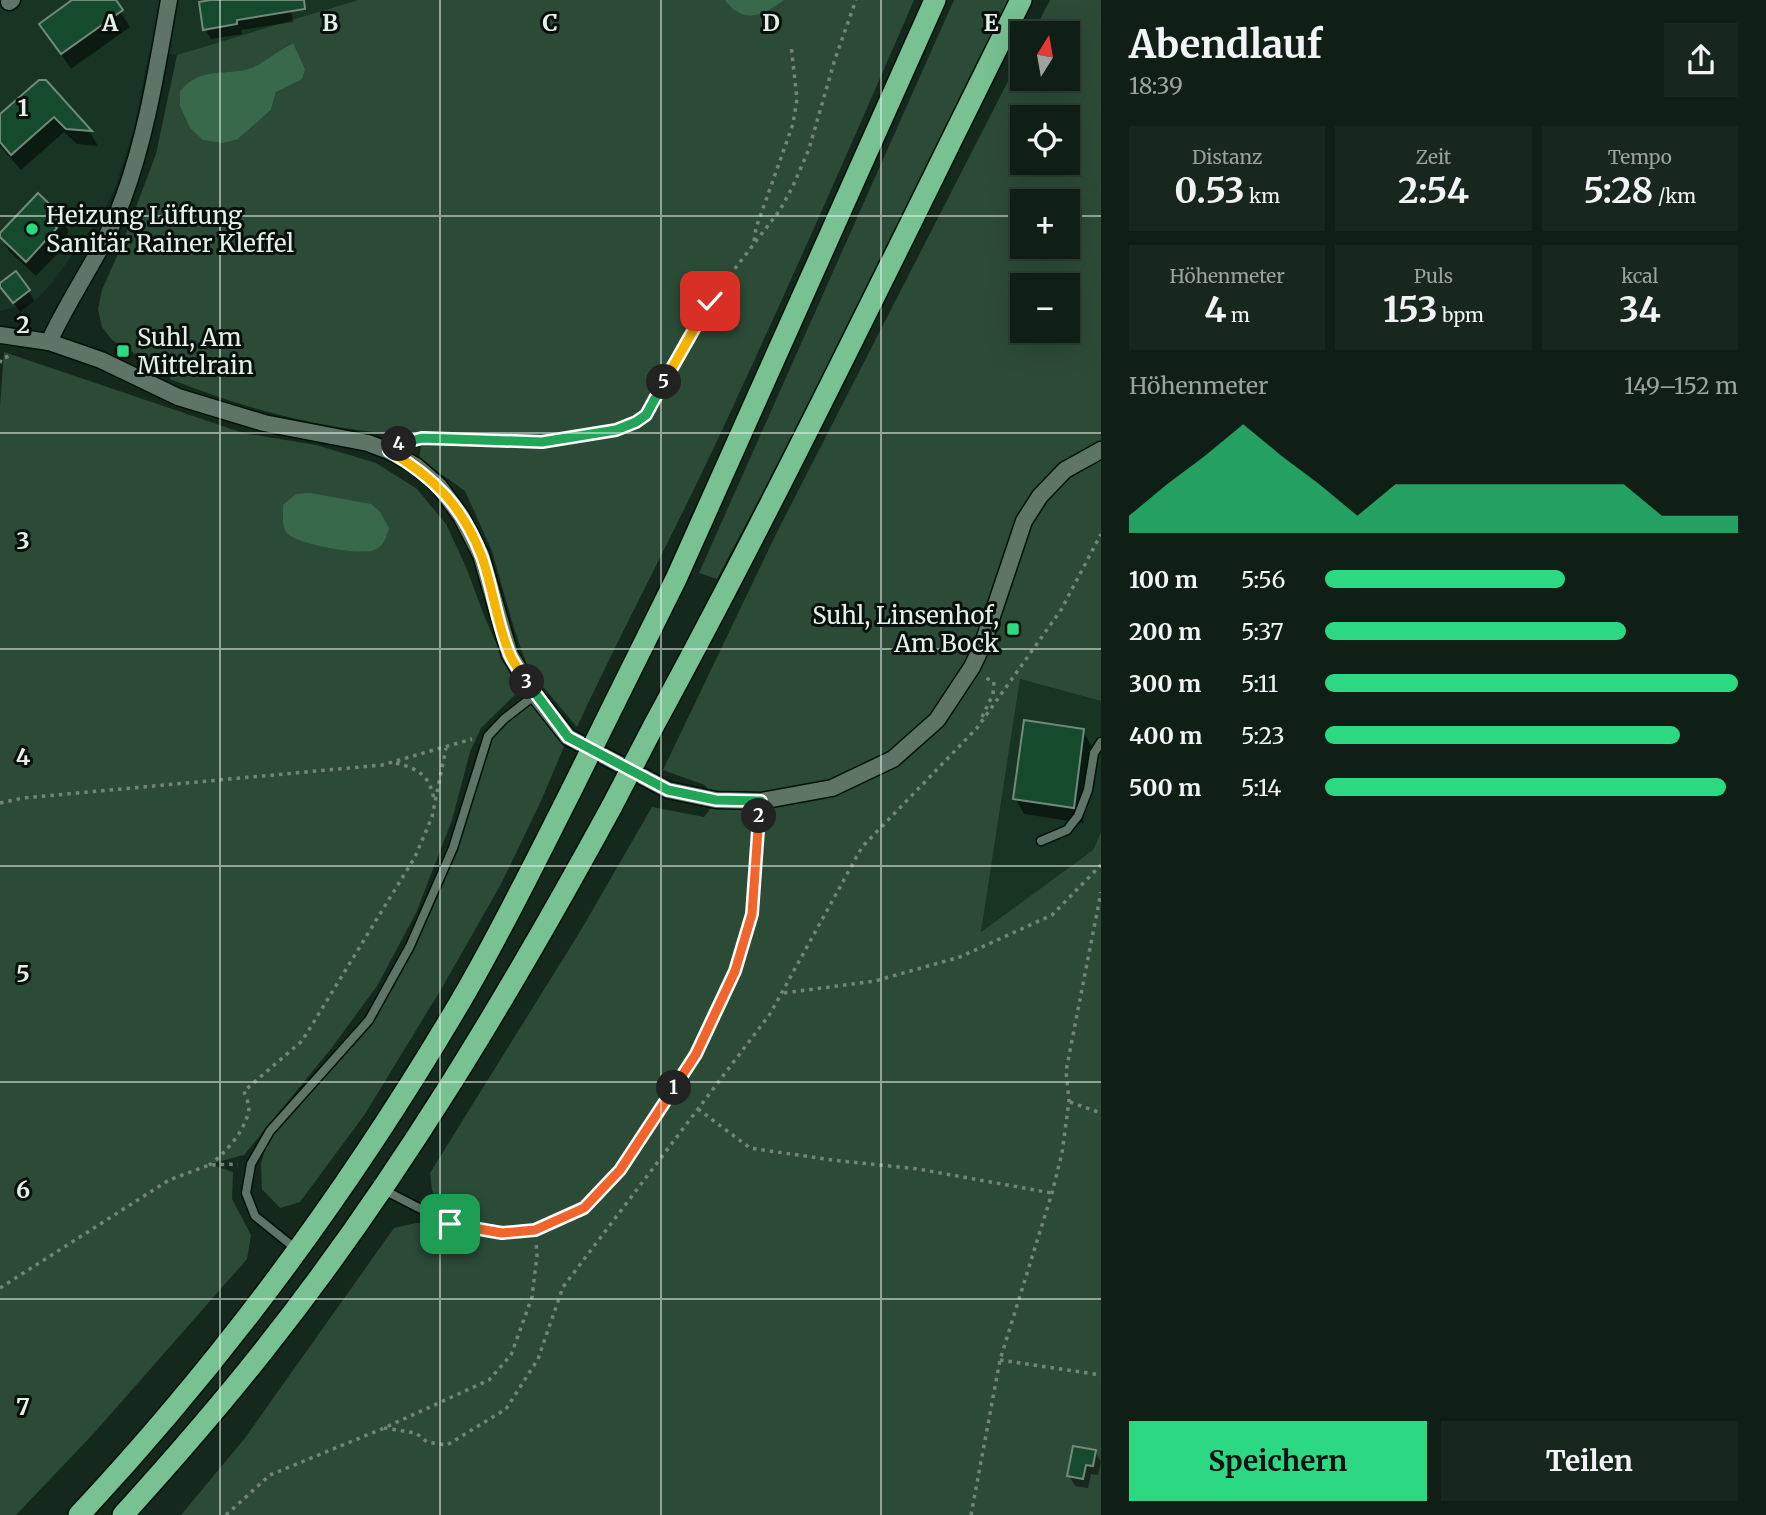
<!DOCTYPE html>
<html lang="de">
<head>
<meta charset="utf-8">
<style>
	:root { --surface:#0f1f15; --page:#18271e; --text:#f1f3f6; --muted:#9ba2a0; --line:#2f3d34; --accent:#2dd883 }
	body { margin:0; font-family:Merriweather,serif; background:var(--page); color:var(--text); height:100vh; display:flex; flex-direction:column; font-size:26px; white-space:nowrap }
	* { box-sizing:border-box; margin:0 }
	p { font-size:23px; color:var(--muted) }
	.icon { flex:none; width:38px; height:38px; fill:none; stroke:currentColor; stroke-width:2; stroke-linecap:round; stroke-linejoin:round }
	.map { position:relative; flex:1; overflow:hidden }
	.drawer { display:flex; flex-direction:column; background:var(--surface); width:665px }
	.drawer>* { flex:none }
	.needle { width:46px; rotate:11deg }
	.controls { position:absolute; left:1010px; top:21px; display:grid; gap:14px }
	.controls a { display:grid; place-items:center; width:70px; height:70px; border-radius:0px; background:var(--surface); box-shadow:0 7px 28px #0002,0 0 0 2px var(--line); font-size:35px }
	.pin { position:absolute; display:grid; place-items:center; width:60px; height:60px; color:#fff; margin:-30px; border-radius:14px; box-shadow:0 4px 10px #0006 }
	.km { position:absolute; width:35px; height:35px; margin:-18px; border-radius:50%; background:#222; color:#fff; font-size:19px; line-height:35px; text-align:center }
	.round { display:grid; place-items:center; flex:none; width:74px; height:74px; border-radius:0px; background:var(--page) }
	.head { display:flex; align-items:center; justify-content:space-between; height:119px; padding:0 28px }
	h1 { font-size:38px; font-weight:700; line-height:52px }
	.figures { display:grid; grid-template-columns:repeat(3,1fr); gap:10px; height:119px; padding:7px 28px }
	.figures div { display:grid; align-content:center; border-radius:0px; background:var(--page); text-align:center }
	.figures b { font-size:35px; font-weight:700 }
	.figures small { font-size:19px; font-weight:400 }
	.figures p { font-size:19px }
	.chart { height:196px; padding:14px 28px }
	.chart p { display:flex; justify-content:space-between }
	.chart svg { width:100%; height:126px; margin-top:7px; fill:var(--accent); opacity:.7 }
	.action { display:flex; gap:14px; margin-top:auto; padding:14px 28px }
	.action a { flex:1; height:80px; border-radius:0px; background:var(--accent); color:#111; font-size:28px; font-weight:700; line-height:80px; text-align:center }
	.action a+a { background:var(--page); color:var(--text) }
	ul { padding:0 28px; list-style:none; font-size:23px }
	li { display:grid; grid-template-columns:112px 84px 1fr; align-items:center; height:52px }
	li i { height:18px; border-radius:9px; background:var(--accent) }
	main { display:flex; flex:1; min-height:0 }
	.map>svg:first-child { display:block }
	.built { fill:#183423 }
	.green { fill:#2c4b37; fill-rule:evenodd }
	.water { fill:#37694a }
	.shadow { fill:#0007 }
	.building { fill:#164a2d; stroke:#728a7a; stroke-width:2 }
	.lines { fill:none; stroke-linecap:round; stroke-linejoin:round }
	.service-casing { stroke:#011207; stroke-width:11 }
	.minor-casing { stroke:#011207; stroke-width:19 }
	.motorway-casing { stroke:#011207; stroke-width:24 }
	.path { stroke:#73857a; stroke-width:3.5; stroke-dasharray:3.5 5; stroke-linecap:butt }
	.service { stroke:#5e7566; stroke-width:8 }
	.minor { stroke:#5e7566; stroke-width:16 }
	.motorway { stroke:#77c192; stroke-width:21 }
	.motorway-bridge-casing { stroke:#011207; stroke-width:24; stroke-linecap:butt }
	.motorway-bridge { stroke:#77c192; stroke-width:21 }
	.split-1-casing { stroke:#fff; stroke-width:14 }
	.split-2-casing { stroke:#fff; stroke-width:14 }
	.split-3-casing { stroke:#fff; stroke-width:14 }
	.split-4-casing { stroke:#fff; stroke-width:14 }
	.split-5-casing { stroke:#fff; stroke-width:14 }
	.split-6-casing { stroke:#fff; stroke-width:14 }
	.split-1 { stroke:#f0652b; stroke-width:9 }
	.split-2 { stroke:#f0652b; stroke-width:9 }
	.split-3 { stroke:#22a559; stroke-width:9 }
	.split-4 { stroke:#f5b400; stroke-width:9 }
	.split-5 { stroke:#22a559; stroke-width:9 }
	.split-6 { stroke:#f5b400; stroke-width:9 }
	.grid { fill:none; stroke:#e4f1e8; stroke-width:2; stroke-opacity:0.55 }
	.poi-dot { fill:#2dd883; stroke:#07100a; stroke-width:2.5 }
	.labels { text-anchor:middle; dominant-baseline:central; stroke-width:6; stroke-linejoin:round; paint-order:stroke }
	.poi-label { font-size:24px; fill:#e4f1e8; stroke:#07100a; text-anchor:start }
	.grid-label { font-size:23px; text-anchor:middle; font-weight:bold; fill:#e4f1e8; stroke:#07100a; stroke-width:6; stroke-linejoin:round; paint-order:stroke }
</style>
</head>
<body>
<main>
<div class="map">
<svg width="1101" height="1515" viewBox="0 0 1101 1515">
	<rect width="100%" height="100%" fill="#14291c"/>
	<g class="built">
		<path d="M 0,0 L 358,0 L 177,55 L 149,52 L 134,130 L 115,188 L 102,214 L 52,283 L 38,298 L 24,305 L 0,311 Z"/>
		<path d="M 1020,679 L 1101,701 L 1101,832 L 1093,850 L 981,933 Z"/>
	</g>
	<g class="green">
		<path d="M 358,0 L 914,0 C 850,148 785,295 717,441 C 672,537 622,630 577,727 L 528,669 L 513,625 L 492,551 L 465,491 L 419,458 L 423,436 C 329,431 257,413 170,379 L 171,375 L 112,340 L 102,327 L 98,309 L 102,290 L 121,247 L 156,154 L 177,55 ZM 292,43 L 305,69 L 287,85 L 276,92 L 271,110 L 238,139 L 180,91 C 200,68 223,76 248,69 C 262,66 279,50 292,43 Z"/>
		<path d="M 954,0 L 1009,0 L 818,387 L 717,579 L 699,573 Z"/>
		<path d="M 1050,0 L 1101,0 L 1101,701 L 1020,679 L 981,932 L 1093,850 L 1101,832 L 1101,1515 L 181,1515 L 245,1438 L 394,1228 L 416,1223 L 449,1224 L 432,1190 L 430,1173 L 581,930 L 652,807 L 704,817 L 716,801 L 705,785 L 663,770 L 777,532 L 1022,54 L 1022,79 L 1068,79 L 1068,33 L 1033,33 ZM 1022,117 L 1068,117 L 1068,163 L 1022,163 ZM 1022,201 L 1068,201 L 1068,247 L 1022,247 ZM 1022,285 L 1068,285 L 1068,331 L 1022,331 Z"/>
		<path d="M 4,352 L 243,433 L 316,445 L 376,463 L 417,489 L 446,524 L 466,567 L 485,618 L 518,692 L 481,728 L 470,752 L 452,820 L 416,913 L 377,986 L 330,1050 L 244,1155 L 210,1164 L 233,1172 L 232,1199 L 251,1235 L 247,1259 L 94,1433 L 16,1515 L 0,1515 L 0,407 Z"/>
		<path d="M 535,695 L 568,737 L 541,801 L 501,884 L 443,986 L 365,1114 L 300,1202 L 280,1208 L 262,1189 L 261,1164 L 270,1131 L 369,1020 L 410,946 L 453,848 L 488,736 Z"/>
	</g>
	<g class="water">
		<path d="M 725,0 L 784,0 C 762,16 744,25 725,0 Z"/>
		<path d="M 293,43 L 305,69 L 302,79 L 276,92 L 271,110 L 238,139 L 223,143 L 203,140 L 190,128 L 180,106 L 180,91 C 202,65 225,77 251,68 C 265,63 278,50 293,43 Z"/>
		<path d="M 310,493 L 371,504 L 380,512 L 389,528 C 386,538 384,546 374,550 C 361,556 294,544 286,532 C 282,525 283,513 283,505 L 296,494 Z"/>
	</g>
	<g class="shadow">
		<path d="M 75,0 L 113,0 L 130,27 L 71,69 L 41,24 Z"/>
		<path d="M 218,0 L 289,0 L 293,22 L 241,30 L 242,34 L 211,39 L 205,29 Z"/>
		<path d="M 46,82 L 90,132 L 98,146 L 77,144 L 64,132 L 21,170 L 0,146 L 0,117 Z"/>
		<path d="M 38,196 L 60,216 L 69,232 L 62,240 L 65,246 L 36,276 L 9,251 L 0,235 Z"/>
		<path d="M 1,285 L 29,291 L 34,301 L 20,312 Z"/>
		<path d="M 1083,731 L 1092,747 L 1083,823 L 1024,814 L 1015,798 Z"/>
		<path d="M 1095,1452 L 1101,1462 L 1098,1475 L 1091,1474 L 1088,1488 L 1075,1486 L 1069,1476 Z"/>
	</g>
	<g class="building">
		<path d="M 72,0 L 116,0 L 123,10 L 61,54 L 39,24 Z"/>
		<path d="M 210,0 L 304,0 L 305,9 L 237,20 L 237,24 L 203,30 L 199,2 Z"/>
		<path d="M 39,80 L 46,80 L 92,131 L 66,129 L 54,117 L 11,155 L 0,142 L 0,114 Z"/>
		<path d="M 38,193 L 61,215 L 53,224 L 57,228 L 26,262 L 0,237 L 0,233 Z"/>
		<path d="M 16,271 L 30,290 L 13,303 L 0,287 L 0,283 Z"/>
		<path d="M 1024,720 L 1084,729 L 1074,808 L 1013,799 Z"/>
		<path d="M 1073,1446 L 1096,1450 L 1093,1466 L 1086,1465 L 1083,1479 L 1067,1476 Z"/>
	</g>
	<g class="lines">
		<g class="service-casing">
			<g id="service">
				<path d="M 1041,841 L 1067,830 L 1078,816 L 1088,790 L 1094,753 L 1101,742"/>
				<path d="M 384,1190 L 450,1224 L 502,1233 L 535,1230 L 584,1208 L 620,1170 L 696,1054 L 735,971 L 752,914 L 761,801"/>
				<path d="M 296,1249 L 255,1216 L 246,1193 L 251,1164 L 270,1131 L 369,1020 L 410,946 L 453,848 L 488,736 L 504,719 L 535,695"/>
			</g>
		</g>
		<g class="minor-casing">
			<g id="minor">
				<path d="M 9,2 L 12,0"/>
				<path d="M 0,335 L 49,342 L 101,360 L 178,397 L 264,423 L 368,443 L 389,451 L 416,466 L 439,486 L 461,516 L 481,555 L 510,655 L 535,695 L 568,737 L 668,790 L 716,800 L 761,801 L 832,788 L 893,759 L 937,720 L 972,667 L 982,646 L 1024,521 L 1040,496 L 1065,470 L 1101,450"/>
				<path d="M 49,342 C 71,293 105,249 123,199 C 147,134 157,67 169,0"/>
			</g>
		</g>
		<g class="motorway-casing">
			<g id="motorway">
				<path d="M 614,704 L 676,579 L 935,0"/>
				<path d="M 653,727 C 783,488 900,243 1021,0"/>
				<path d="M 79,1515 C 226,1358 354,1183 463,997 C 502,930 536,860 571,791"/>
				<path d="M 123,1515 C 172,1461 219,1407 264,1350 C 398,1181 509,995 612,806"/>
			</g>
		</g>
		<g class="path">
			<path d="M 754,241 L 756,228 L 793,124 L 797,99 L 791,45"/>
			<path d="M 0,363 L 1,359 L 12,355"/>
			<path d="M 406,442 L 422,438 C 479,442 598,450 646,415 L 710,301 L 780,210 L 793,186 L 809,149 L 835,59 L 856,0"/>
			<path d="M 982,717 L 993,694 L 994,682 L 984,677"/>
			<path d="M 396,763 C 419,769 430,776 434,800"/>
			<path d="M 0,803 L 23,798 L 382,765 L 472,739"/>
			<path d="M 784,993 L 875,981 L 960,957 L 1052,915 L 1101,865"/>
			<path d="M 1070,1102 L 1101,1113"/>
			<path d="M 698,1109 L 750,1148 L 832,1160 L 918,1169 L 1052,1193"/>
			<path d="M 209,1165 C 225,1154 247,1129 249,1108 C 249,1103 245,1096 244,1091 L 302,1041 L 415,857 L 432,817 L 446,748"/>
			<path d="M 0,1288 L 169,1180 L 209,1165 L 238,1164"/>
			<path d="M 1000,1360 L 1101,1375"/>
			<path d="M 384,1428 L 416,1433 L 427,1442 L 447,1445 L 506,1409 L 538,1359 L 563,1287 L 770,1014 L 862,847 L 977,728 L 1061,610 L 1101,534"/>
			<path d="M 226,1515 L 270,1475 L 384,1428 L 489,1380 L 511,1355 L 532,1297 L 537,1255 L 536,1242"/>
			<path d="M 971,1515 L 1000,1360 L 1052,1193 L 1062,1153 L 1069,1101 L 1066,1071 L 1101,892"/>
		</g>
		<use href="#service" class="service"/>
		<use href="#minor" class="minor"/>
		<use href="#motorway" class="motorway"/>
		<g class="motorway-bridge-casing">
			<g id="motorway-bridge">
				<path d="M 571,791 L 614,704"/>
				<path d="M 612,806 L 653,727"/>
			</g>
		</g>
		<use href="#motorway-bridge" class="motorway-bridge"/>
	</g>
	<g class="lines">
		<g class="split-1-casing">
			<path id="split-1" d="M 450,1224 L 502,1233 L 535,1230 L 584,1208 L 620,1170 L 674,1088"/>
		</g>
		<g class="split-2-casing">
			<path id="split-2" d="M 674,1088 L 696,1054 L 735,971 L 752,914 L 759,816"/>
		</g>
		<g class="split-3-casing">
			<path id="split-3" d="M 527,682 L 568,737 L 668,790 L 716,800 L 761,801 L 759,816"/>
		</g>
		<g class="split-4-casing">
			<path id="split-4" d="M 399,444 L 389,451 C 434,477 463,507 482,557 C 493,589 497,624 510,655 C 514,664 521,673 527,682"/>
		</g>
		<g class="split-5-casing">
			<path id="split-5" d="M 399,444 L 422,438 L 542,442 L 616,430 L 636,422 L 646,415 L 664,382"/>
		</g>
		<g class="split-6-casing">
			<path id="split-6" d="M 664,382 L 710,301"/>
		</g>
		<use href="#split-1" class="split-1"/>
		<use href="#split-2" class="split-2"/>
		<use href="#split-3" class="split-3"/>
		<use href="#split-4" class="split-4"/>
		<use href="#split-5" class="split-5"/>
		<use href="#split-6" class="split-6"/>
	</g>
	<path class="grid" d="M 220,0 L 220,1515M 440,0 L 440,1515M 661,0 L 661,1515M 881,0 L 881,1515M 0,216 L 1022,216M 1068,216 L 1101,216M 0,433 L 1101,433M 0,649 L 1101,649M 0,866 L 1101,866M 0,1082 L 1101,1082M 0,1299 L 1101,1299"/>
	<g class="poi-dot">
		<circle cx="32" cy="229" r="7"/>
		<rect x="116" y="344" width="14" height="14" rx="3.5"/>
		<rect x="1006" y="622" width="14" height="14" rx="3.5"/>
	</g>
	<g class="labels">
		<g class="poi-label">
			<text x="46" y="215">Heizung Lüftung<tspan x="46" dy="28">Sanitär Rainer Kleffel</tspan></text>
			<text x="137" y="337">Suhl, Am<tspan x="137" dy="28">Mittelrain</tspan></text>
			<text x="999" y="615" text-anchor="end">Suhl, Linsenhof,<tspan x="999" dy="28">Am Bock</tspan></text>
		</g>
	</g>
	<g class="grid-label">
		<text x="110" y="31">A</text>
		<text x="330" y="31">B</text>
		<text x="550" y="31">C</text>
		<text x="771" y="31">D</text>
		<text x="991" y="31">E</text>
		<text x="23" y="116">1</text>
		<text x="23" y="333">2</text>
		<text x="23" y="549">3</text>
		<text x="23" y="765">4</text>
		<text x="23" y="982">5</text>
		<text x="23" y="1198">6</text>
		<text x="23" y="1415">7</text>
	</g>
</svg>
<div class="controls">
<a><svg class="needle" viewBox="-14 -14 28 28"><path d="M0-13l5 13h-10z" fill="#e53935"/><path d="M0 13l5-13h-10z" fill="#9ba2a0"/></svg></a>
<a><svg class="icon" aria-label="locate" viewBox="0 0 24 24"><circle cx="12" cy="12" r="6"/><path d="M12 2v4M12 18v4M2 12h4M18 12h4"/></svg></a>
<a>+</a>
<a>−</a>
</div>
<div class="pin" style="left:450px;top:1224px;background:#1e9e55"><svg class="icon" aria-label="arrive" viewBox="0 0 24 24"><path d="M6 21V4h12l-3 4 3 4H6"/></svg></div>
<div class="pin" style="left:710px;top:301px;background:#d93025"><svg class="icon" aria-label="check" viewBox="0 0 24 24"><path d="M5 12l5 5 9-10"/></svg></div>
<b class="km" style="left:674px;top:1088px">1</b>
<b class="km" style="left:759px;top:816px">2</b>
<b class="km" style="left:527px;top:682px">3</b>
<b class="km" style="left:399px;top:444px">4</b>
<b class="km" style="left:664px;top:382px">5</b>
</div>
<section class="drawer">
<div class="head"><div><h1>Abendlauf</h1><p>18:39</p></div><a class="round"><svg class="icon" aria-label="share" viewBox="0 0 24 24"><path d="M12 15V3M7 8l5-5 5 5M5 13v7h14v-7"/></svg></a></div>
<div class="figures">
<div><p>Distanz</p><b>0.53<small> km</small></b></div>
<div><p>Zeit</p><b>2:54</b></div>
<div><p>Tempo</p><b>5:28<small> /km</small></b></div>
</div>
<div class="figures">
<div><p>Höhenmeter</p><b>4<small> m</small></b></div>
<div><p>Puls</p><b>153<small> bpm</small></b></div>
<div><p>kcal</p><b>34</b></div>
</div>
<div class="chart"><p><span>Höhenmeter</span>149–152 m</p>
<svg viewBox="0 0 160 44" preserveAspectRatio="none"><path d="M0 44V38L10 27L20 17L30 6L40 17L50 27L60 38L70 27L80 27L90 27L100 27L110 27L120 27L130 27L140 38L150 38L160 38V44z"/></svg>
</div>
<ul>
<li><b>100 m</b>5:56<i style="width:58%"></i></li>
<li><b>200 m</b>5:37<i style="width:73%"></i></li>
<li><b>300 m</b>5:11<i style="width:100%"></i></li>
<li><b>400 m</b>5:23<i style="width:86%"></i></li>
<li><b>500 m</b>5:14<i style="width:97%"></i></li>
</ul>
<div class="action"><a>Speichern</a><a>Teilen</a></div>
</section>
</main>
</body>
</html>
